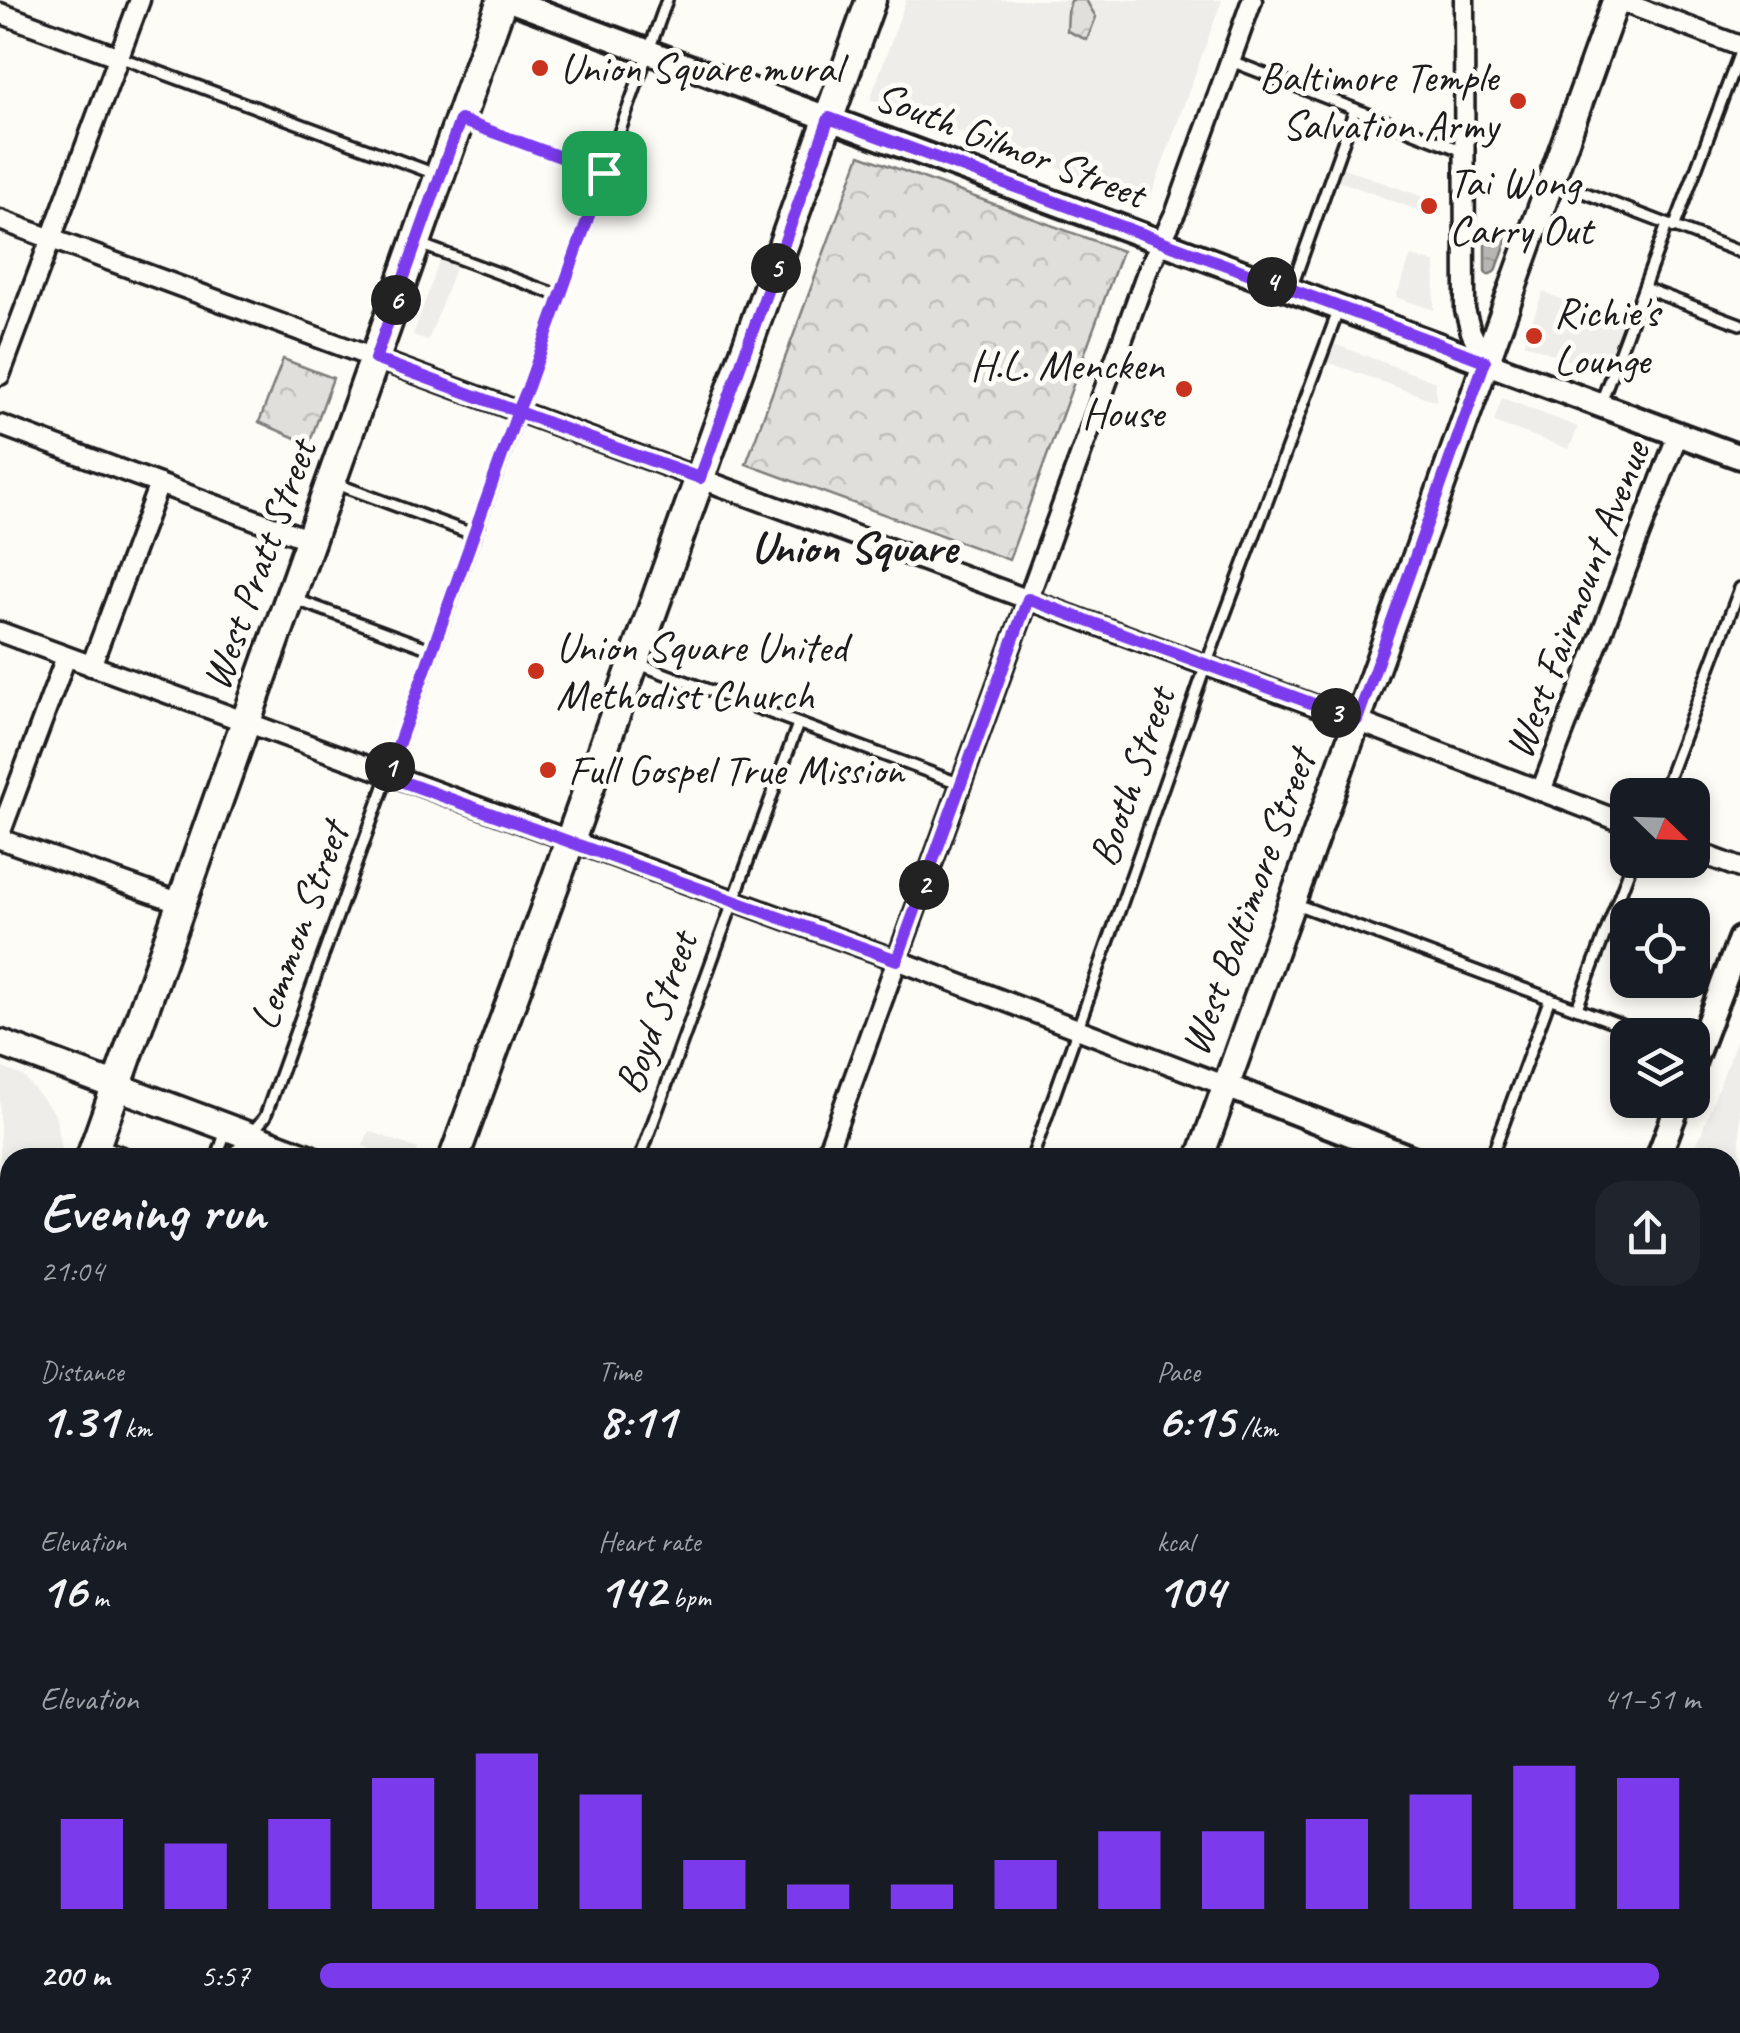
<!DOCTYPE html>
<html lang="en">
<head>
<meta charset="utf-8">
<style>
	:root { --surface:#171b24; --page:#20242c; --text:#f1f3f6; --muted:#9ea1a6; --accent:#7c3aed }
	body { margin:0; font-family:Caveat,sans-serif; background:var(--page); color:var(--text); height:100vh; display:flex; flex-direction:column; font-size:38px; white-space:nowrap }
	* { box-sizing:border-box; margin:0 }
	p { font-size:32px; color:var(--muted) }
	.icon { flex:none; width:55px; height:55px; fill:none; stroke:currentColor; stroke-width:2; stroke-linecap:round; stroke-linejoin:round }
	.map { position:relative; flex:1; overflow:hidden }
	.side { position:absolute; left:0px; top:1148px; width:1740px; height:888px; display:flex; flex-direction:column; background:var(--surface); border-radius:30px 30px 0 0; box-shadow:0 5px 15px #0003 }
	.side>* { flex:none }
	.needle { width:65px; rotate:113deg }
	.fabs { position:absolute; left:1610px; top:778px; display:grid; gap:20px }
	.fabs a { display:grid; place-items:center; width:100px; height:100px; border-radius:20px; background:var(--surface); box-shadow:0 5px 15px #0003; font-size:50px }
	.pin { position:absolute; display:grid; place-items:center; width:85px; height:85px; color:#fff; margin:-42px; border-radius:20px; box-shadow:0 5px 15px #0006 }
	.km { position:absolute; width:50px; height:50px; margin:-25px; border-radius:50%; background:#222; color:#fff; font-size:28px; line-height:50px; text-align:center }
	.round { display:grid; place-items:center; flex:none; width:105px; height:105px; border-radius:30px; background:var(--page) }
	.head { display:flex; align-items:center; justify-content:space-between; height:170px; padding:0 40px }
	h1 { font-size:55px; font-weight:700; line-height:75px }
	.figures { display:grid; grid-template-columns:repeat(3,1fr); gap:15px; height:170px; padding:10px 40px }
	.figures div { display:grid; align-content:center }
	.figures b { font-size:50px; font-weight:700 }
	.figures small { font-size:28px; font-weight:400 }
	.figures p { font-size:28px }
	.chart { height:280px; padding:20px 40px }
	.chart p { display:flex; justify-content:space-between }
	.chart svg { width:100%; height:180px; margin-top:10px; stroke:var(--accent); stroke-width:6 }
	ul { padding:0 40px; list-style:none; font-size:32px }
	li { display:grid; grid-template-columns:160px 120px 1fr; align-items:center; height:75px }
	li i { height:25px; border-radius:12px; background:var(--accent) }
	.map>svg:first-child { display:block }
	.built { fill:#eeede9 }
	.park { fill:url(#park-crowns); stroke:#7e7e7c; stroke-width:2.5 }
	.water { fill:url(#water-waves); stroke:#797876; stroke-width:2.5 }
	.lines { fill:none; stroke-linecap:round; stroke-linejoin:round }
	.service-casing { stroke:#1c1c1c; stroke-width:16 }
	.minor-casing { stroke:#1c1c1c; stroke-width:25 }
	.tertiary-casing { stroke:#1c1c1c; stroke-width:30 }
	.secondary-casing { stroke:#1c1c1c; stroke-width:32 }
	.primary-casing { stroke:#1c1c1c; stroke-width:35 }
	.service { stroke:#fdfcf7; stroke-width:9 }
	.minor { stroke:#fdfcf7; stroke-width:18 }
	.tertiary { stroke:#fdfcf7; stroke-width:22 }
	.secondary { stroke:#fdfcf7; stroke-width:25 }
	.primary { stroke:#fdfcf7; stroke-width:28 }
	.route-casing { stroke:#fff; stroke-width:20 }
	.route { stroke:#7c3aed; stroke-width:12 }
	.poi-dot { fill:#c8321e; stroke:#fdfcf7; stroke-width:4 }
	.labels { text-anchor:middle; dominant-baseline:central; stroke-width:10; stroke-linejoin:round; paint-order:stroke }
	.poi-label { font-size:42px; fill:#1c1c1c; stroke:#fdfcf7; text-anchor:start }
	.street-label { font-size:42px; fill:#1c1c1c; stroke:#fdfcf7 }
	.neighbourhood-label { font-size:45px; font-weight:bold; fill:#1c1c1c; stroke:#fdfcf7 }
</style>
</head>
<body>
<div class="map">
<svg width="1740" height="2033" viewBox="0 0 1740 2033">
	<defs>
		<pattern id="park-crowns" width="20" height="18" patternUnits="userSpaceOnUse" patternTransform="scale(2.5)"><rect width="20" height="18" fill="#e0dfdb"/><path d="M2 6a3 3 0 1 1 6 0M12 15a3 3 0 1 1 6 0" fill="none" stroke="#c0bfbb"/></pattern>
		<pattern id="water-waves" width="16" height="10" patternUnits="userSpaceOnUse" patternTransform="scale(2.5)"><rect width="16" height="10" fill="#b7b6b2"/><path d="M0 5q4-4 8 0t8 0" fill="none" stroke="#9d9c98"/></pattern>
	</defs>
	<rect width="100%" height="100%" fill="#fdfcf7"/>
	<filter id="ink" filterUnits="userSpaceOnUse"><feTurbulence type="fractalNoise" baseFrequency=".01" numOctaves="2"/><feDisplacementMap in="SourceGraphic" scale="20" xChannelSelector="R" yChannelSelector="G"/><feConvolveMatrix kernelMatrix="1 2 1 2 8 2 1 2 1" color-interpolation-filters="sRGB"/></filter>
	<g filter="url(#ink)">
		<g class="built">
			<path d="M 906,0 L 1222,0 L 1149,201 L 870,100 Z"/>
			<path d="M 1338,166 L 1434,201 L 1434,216 L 1334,179 Z"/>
			<path d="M 1411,256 L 1435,263 L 1434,310 L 1396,297 Z"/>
			<path d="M 441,257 L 457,263 L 428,341 L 413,335 Z"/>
			<path d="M 1543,292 L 1628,325 L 1608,376 L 1524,343 Z"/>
			<path d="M 1334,344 L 1436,382 L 1436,401 L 1327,362 Z"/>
			<path d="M 1502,398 L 1578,427 L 1569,449 L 1494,422 Z"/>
			<path d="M 1740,1031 L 1740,1250 L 1730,1246 L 1730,1158 L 1692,1157 Z"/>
			<path d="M 0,1067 L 23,1076 L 55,1114 L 63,1156 L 62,1158 L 10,1158 L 10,1298 L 0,1326 Z"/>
			<path d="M 369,1131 L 418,1149 L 415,1157 L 394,1157 L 363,1146 Z"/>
		</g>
		<g class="park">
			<path d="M 1071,0 L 1086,0 L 1096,17 L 1087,40 L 1067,31 L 1068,12 Z"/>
			<path d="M 860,155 L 1122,251 L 1009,560 L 746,464 Z"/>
			<path d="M 283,359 L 333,378 L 309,444 L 259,422 Z"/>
			<path d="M 1730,1315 L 1740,1318 L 1740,1656 L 1730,1652 Z"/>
		</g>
		<path class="water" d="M 1485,233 L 1508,237 L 1496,271 L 1488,275 L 1485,271 Z"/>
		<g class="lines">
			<g class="service-casing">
				<g id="service">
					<path d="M 119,57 L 438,175"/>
					<path d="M 1231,61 L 1466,152"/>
					<path d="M 463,121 L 604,173"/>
					<path d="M 1554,181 L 1740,252"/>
					<path d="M 1674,228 L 1740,52"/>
					<path d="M 422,245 L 560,296"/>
					<path d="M 1644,288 L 1740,324"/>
					<path d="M 1291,289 L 1355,109"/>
					<path d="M 1600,405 L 1667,225"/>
					<path d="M 334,483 L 475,535"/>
					<path d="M 294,599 L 433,650"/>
					<path d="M 636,663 L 961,784"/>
					<path d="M 1662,795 L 1740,588"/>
					<path d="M 1293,903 L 1648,1035"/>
					<path d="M 1577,1008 L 1633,860"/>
					<path d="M 102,1145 L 137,1158"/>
					<path d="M 217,1158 L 226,1130"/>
					<path d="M 230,1158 L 265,1117 L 667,0"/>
					<path d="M 640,1158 L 798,724"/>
					<path d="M 1032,1158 L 1206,665 L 1339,309"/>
					<path d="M 1491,1158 L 1550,998"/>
					<path d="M 0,1288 L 10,1291"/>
					<path d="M 0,1662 L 10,1665"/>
					<path d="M 1730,1895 L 1740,1899"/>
					<path d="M 15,2033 L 17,2025"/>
					<path d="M 1492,2033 L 1494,2025"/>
				</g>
			</g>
			<g class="minor-casing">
				<g id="minor">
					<path d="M 1464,0 L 1465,310 L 1471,332 L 1485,361"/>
					<path d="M 1617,0 L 1740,46"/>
					<path d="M 0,13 L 119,57"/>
					<path d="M 0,220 L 1357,721 L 1628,824"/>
					<path d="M 0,375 L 140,0"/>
					<path d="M 0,425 L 310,540"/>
					<path d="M 0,632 L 897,960 L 1224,1085"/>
					<path d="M 91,666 L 159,484"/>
					<path d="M 1541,791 L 1678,434"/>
					<path d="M 0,834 L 66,657"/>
					<path d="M 0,839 L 181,903"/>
					<path d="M 1692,850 L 1740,868"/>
					<path d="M 825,1158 L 1147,272 L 1177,209 L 1252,0"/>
					<path d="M 0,1449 L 10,1452"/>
					<path d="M 0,1874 L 10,1878"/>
					<path d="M 410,2025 L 432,2033"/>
					<path d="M 1535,2025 L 1556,2033"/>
					<path d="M 334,2033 L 337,2025"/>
					<path d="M 514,2033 L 516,2025"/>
					<path d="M 1092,2033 L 1094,2025"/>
				</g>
			</g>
			<g class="tertiary-casing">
				<g id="tertiary">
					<path d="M 509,0 L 1740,457"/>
					<path d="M 1692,1066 L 1740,939"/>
					<path d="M 1224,1085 L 1412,1158"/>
					<path d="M 1658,1158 L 1680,1100"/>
					<path d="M 1730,1275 L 1740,1279"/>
					<path d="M 1330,2033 L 1333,2025"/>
				</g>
			</g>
			<g class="secondary-casing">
				<g id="secondary">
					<path d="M 0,1043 L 309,1158"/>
					<path d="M 1200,1158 L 1616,0"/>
					<path d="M 1730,1688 L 1740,1692"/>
					<path d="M 888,2033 L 891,2025"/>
				</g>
			</g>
			<g class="primary-casing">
				<g id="primary">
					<path d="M 91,1158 L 502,0"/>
					<path d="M 454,1158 L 557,877 L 871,0"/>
					<path d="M 0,1415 L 10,1387"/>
					<path d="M 144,2033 L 147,2025"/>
				</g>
			</g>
			<use href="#service" class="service"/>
			<use href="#minor" class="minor"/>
			<use href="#tertiary" class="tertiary"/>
			<use href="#secondary" class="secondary"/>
			<use href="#primary" class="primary"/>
		</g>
	</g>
	<g class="lines" filter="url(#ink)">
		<g class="route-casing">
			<path id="route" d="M 604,173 L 528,387 L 518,411 L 387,776 L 897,960 L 1028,599 L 1357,720 L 1485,361 L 829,118 L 700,478 C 591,440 483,398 375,359 L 460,120 L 604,173"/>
		</g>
		<use href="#route" class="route"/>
	</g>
	<g class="poi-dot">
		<circle cx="540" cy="68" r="10"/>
		<circle cx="1518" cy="101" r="10"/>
		<circle cx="1429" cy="206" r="10"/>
		<circle cx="1534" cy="336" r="10"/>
		<circle cx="1184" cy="389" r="10"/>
		<circle cx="536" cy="671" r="10"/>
		<circle cx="548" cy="770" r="10"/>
	</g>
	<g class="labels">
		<g class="poi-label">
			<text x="560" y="68">Union Square mural</text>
			<text x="1498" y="77" text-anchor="end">Baltimore Temple<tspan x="1498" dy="48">Salvation Army</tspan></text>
			<text x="1449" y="182">Tai Wong<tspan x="1449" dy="48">Carry Out</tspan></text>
			<text x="1554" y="312">Richie's<tspan x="1554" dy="48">Lounge</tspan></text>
			<text x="1164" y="365" text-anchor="end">H.L. Mencken<tspan x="1164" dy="48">House</tspan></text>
			<text x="556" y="647">Union Square United<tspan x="556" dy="48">Methodist Church</tspan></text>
			<text x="568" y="770">Full Gospel True Mission</text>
		</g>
		<g class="street-label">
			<text transform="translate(1010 145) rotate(21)">South Gilmor Street</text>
			<text transform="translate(259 565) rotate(-70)">West Pratt Street</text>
			<text transform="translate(1577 600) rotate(-69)">West Fairmount Avenue</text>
			<text transform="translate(1132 777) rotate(-71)">Booth Street</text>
			<text transform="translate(1248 903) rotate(-70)">West Baltimore Street</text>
			<text transform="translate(299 926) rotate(-70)">Lemmon Street</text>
			<text transform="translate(656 1013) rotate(-70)">Boyd Street</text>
		</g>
		<g class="neighbourhood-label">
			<text x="854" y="547">Union Square</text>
		</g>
	</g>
</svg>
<div class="fabs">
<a><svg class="needle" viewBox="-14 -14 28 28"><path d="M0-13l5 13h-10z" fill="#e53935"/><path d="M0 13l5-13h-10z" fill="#9ea1a6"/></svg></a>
<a><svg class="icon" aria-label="locate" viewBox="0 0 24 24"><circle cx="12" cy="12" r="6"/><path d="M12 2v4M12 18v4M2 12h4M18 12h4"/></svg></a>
<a><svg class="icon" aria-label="layers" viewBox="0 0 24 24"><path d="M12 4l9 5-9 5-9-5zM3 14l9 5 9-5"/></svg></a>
</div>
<div class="pin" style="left:604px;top:173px;background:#1e9e55"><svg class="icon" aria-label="arrive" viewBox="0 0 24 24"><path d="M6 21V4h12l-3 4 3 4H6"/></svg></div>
<b class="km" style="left:390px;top:767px">1</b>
<b class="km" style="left:924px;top:885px">2</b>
<b class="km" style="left:1336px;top:713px">3</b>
<b class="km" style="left:1272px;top:282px">4</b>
<b class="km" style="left:776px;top:268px">5</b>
<b class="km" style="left:396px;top:300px">6</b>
<section class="side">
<div class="head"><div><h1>Evening run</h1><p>21:04</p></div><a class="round"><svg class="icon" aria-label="share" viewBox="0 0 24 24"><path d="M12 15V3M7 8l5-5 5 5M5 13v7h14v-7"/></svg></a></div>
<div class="figures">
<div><p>Distance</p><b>1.31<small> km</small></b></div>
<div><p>Time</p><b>8:11</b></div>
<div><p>Pace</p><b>6:15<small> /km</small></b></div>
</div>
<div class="figures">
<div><p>Elevation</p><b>16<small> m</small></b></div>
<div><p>Heart rate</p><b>142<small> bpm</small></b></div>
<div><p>kcal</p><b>104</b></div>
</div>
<div class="chart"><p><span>Elevation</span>41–51 m</p>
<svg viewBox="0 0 160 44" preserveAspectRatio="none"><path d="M5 44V22M15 44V28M25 44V22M35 44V12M45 44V6M55 44V16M65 44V32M75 44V38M85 44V38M95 44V32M105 44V25M115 44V25M125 44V22M135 44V16M145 44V9M155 44V12"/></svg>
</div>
<ul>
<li><b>200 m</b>5:57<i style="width:97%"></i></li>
</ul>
</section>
</div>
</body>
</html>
